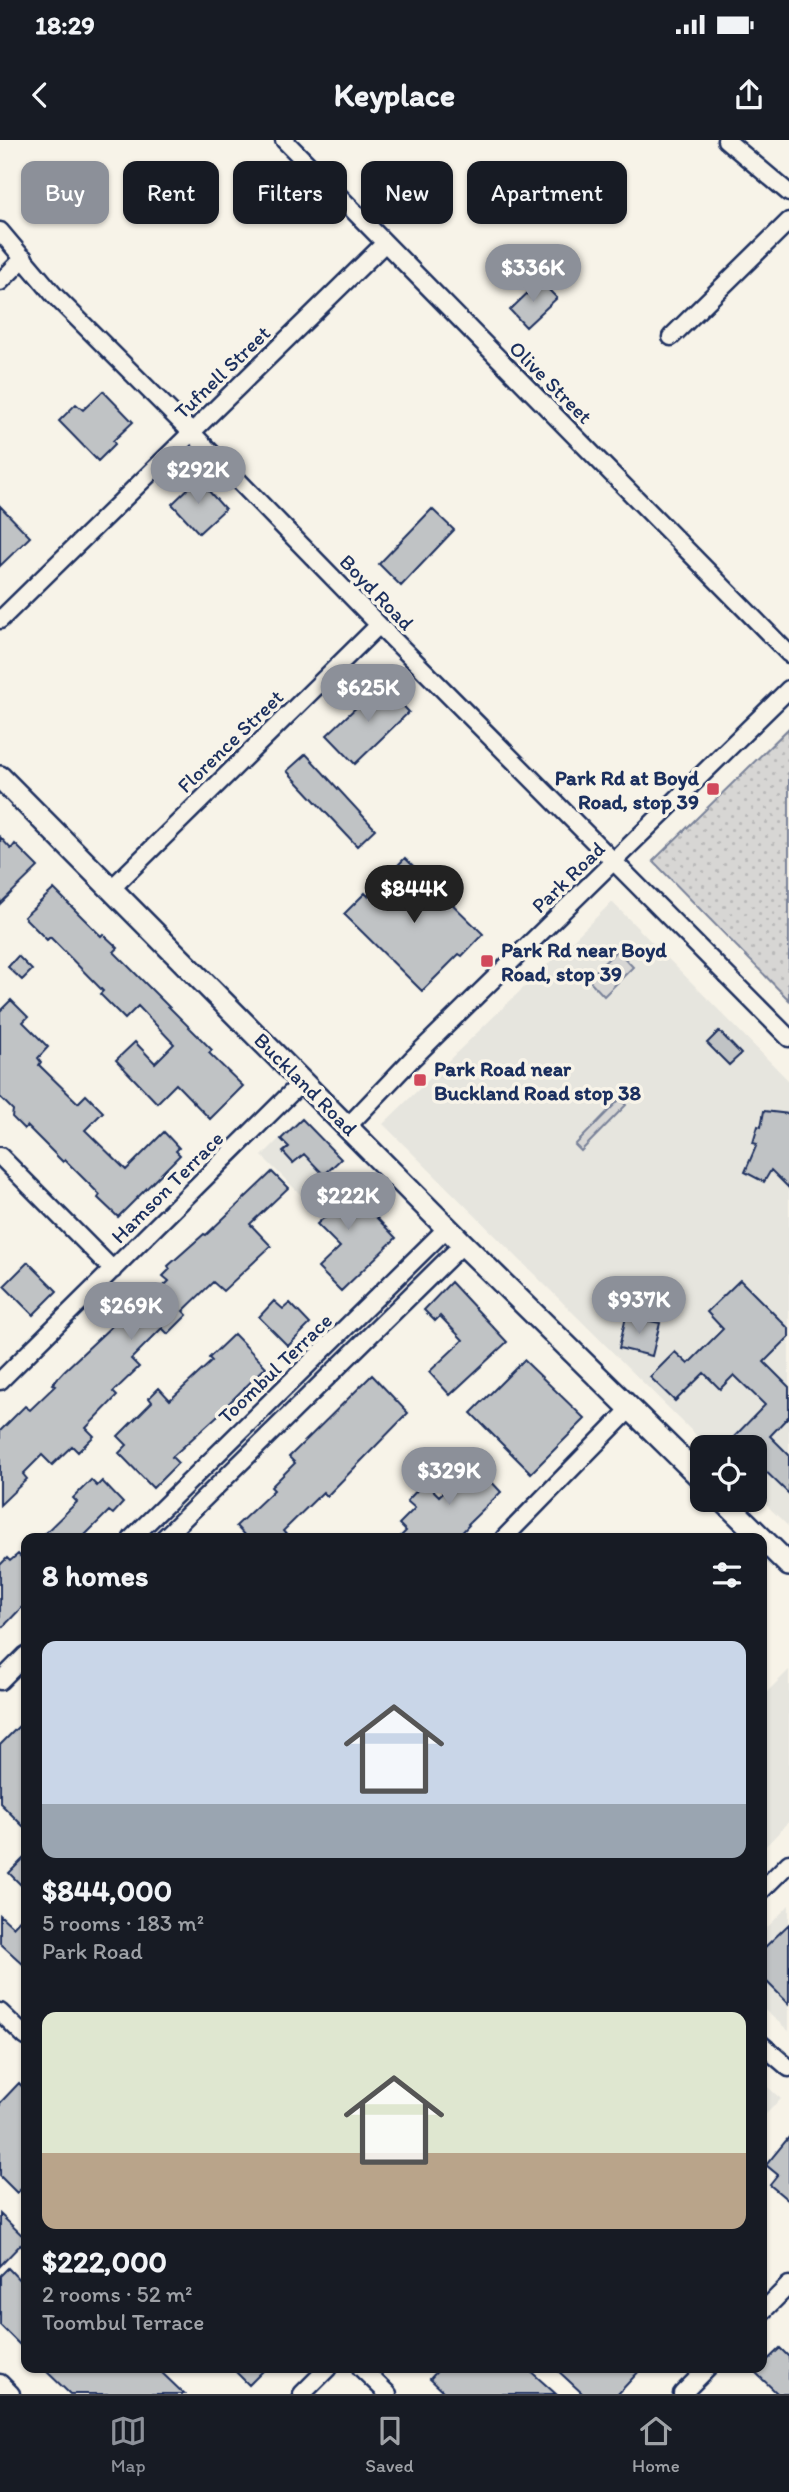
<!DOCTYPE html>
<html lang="en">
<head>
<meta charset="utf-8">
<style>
  :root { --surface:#171b24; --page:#242831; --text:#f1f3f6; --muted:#9ea1a6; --line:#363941; --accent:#8c9099 }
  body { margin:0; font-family:Itim,sans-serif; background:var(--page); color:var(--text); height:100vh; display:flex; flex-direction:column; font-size:26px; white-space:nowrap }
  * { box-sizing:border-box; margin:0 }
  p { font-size:23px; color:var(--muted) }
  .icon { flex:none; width:38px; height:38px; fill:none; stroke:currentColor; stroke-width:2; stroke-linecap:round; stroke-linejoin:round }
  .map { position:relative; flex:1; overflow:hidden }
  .panel { position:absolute; left:21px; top:1393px; width:746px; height:840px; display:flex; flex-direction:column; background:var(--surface); border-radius:14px; box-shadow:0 2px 5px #0004 }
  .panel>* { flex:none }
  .hud { position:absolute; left:21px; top:21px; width:747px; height:63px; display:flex; gap:14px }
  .tools { position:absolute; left:690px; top:1295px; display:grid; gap:14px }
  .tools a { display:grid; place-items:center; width:77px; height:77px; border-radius:14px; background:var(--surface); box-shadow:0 2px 5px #0004; font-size:35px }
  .price { position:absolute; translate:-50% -60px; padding:0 16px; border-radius:24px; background:var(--accent); color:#fff; font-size:23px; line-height:46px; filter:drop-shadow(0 2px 4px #0008) }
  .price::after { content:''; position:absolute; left:50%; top:42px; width:21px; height:16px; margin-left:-10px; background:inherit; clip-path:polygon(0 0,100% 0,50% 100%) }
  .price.on { background:#222; color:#fff }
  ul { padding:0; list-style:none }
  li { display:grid; align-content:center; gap:14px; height:371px; padding:0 21px }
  li span { display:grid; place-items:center; height:217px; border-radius:14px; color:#555 }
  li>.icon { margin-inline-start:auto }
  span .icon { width:126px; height:126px; fill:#fffc; stroke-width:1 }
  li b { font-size:30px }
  h2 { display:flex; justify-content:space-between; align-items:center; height:84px; padding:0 21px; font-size:30px }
  .pill { padding:0 24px; border-radius:14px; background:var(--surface); box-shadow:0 2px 5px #0004; font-size:24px; line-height:63px }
  .pill.on { background:var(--accent); color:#fff }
  .status { display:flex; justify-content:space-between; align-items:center; height:49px; padding:0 35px; background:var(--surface); direction:ltr }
  .status svg { height:19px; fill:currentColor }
  header { display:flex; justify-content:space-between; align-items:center; height:91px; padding:0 21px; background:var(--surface); font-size:32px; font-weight:700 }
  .dock { display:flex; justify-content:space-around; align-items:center; height:98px; border-top:2px solid var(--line); background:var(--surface); font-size:19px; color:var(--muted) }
  .dock a { display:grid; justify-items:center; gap:4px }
  .dock .on { color:var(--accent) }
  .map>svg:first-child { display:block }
</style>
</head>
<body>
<div class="status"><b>18:29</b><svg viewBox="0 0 49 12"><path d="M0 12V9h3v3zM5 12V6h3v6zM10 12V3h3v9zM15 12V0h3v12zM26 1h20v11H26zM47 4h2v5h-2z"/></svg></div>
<header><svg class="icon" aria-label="back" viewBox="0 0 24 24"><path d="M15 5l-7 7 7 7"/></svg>Keyplace<svg class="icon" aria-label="share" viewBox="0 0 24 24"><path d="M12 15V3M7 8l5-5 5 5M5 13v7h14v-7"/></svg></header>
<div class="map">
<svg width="789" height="2254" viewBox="0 0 789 2254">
  <defs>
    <pattern id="park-dots" width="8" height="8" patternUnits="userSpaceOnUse" patternTransform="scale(1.75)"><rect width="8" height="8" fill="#d7d6d4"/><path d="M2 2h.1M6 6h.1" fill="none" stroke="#b8b8b8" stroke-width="1.8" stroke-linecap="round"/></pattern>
  </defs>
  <rect width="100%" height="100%" fill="#f7f3e8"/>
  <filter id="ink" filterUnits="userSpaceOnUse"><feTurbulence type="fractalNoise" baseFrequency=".0143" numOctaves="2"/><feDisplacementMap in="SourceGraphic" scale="14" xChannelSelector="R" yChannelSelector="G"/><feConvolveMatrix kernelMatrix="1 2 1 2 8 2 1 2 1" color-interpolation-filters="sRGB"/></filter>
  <g filter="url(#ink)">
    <path fill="#e6e5de" d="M612 762 789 941V1387L754 1353V1307H708L383 984Z
      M300 978 341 1020 303 1057 262 1016Z
      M789 1530V1682L761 1711V1558Z
      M789 1765V1891L761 1867V1794Z
      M761 1941 781 1959 761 1979Z"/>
    <path fill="#d7d6d4" stroke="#798299" stroke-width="2" d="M617 810 633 827 604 856 588 839Z
      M620 959 626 965 581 1011 575 1005Z"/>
    <path fill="url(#park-dots)" stroke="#798299" stroke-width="2" d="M789 588V860L653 721Z"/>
    <path fill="#c0c3c5" stroke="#1b2f5e" stroke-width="2" d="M540 141 557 158 526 187 510 170Z
      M103 251 133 282 113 301 115 304 98 321 59 281 76 264 83 270Z
      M198 339 225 369 199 393 172 364Z
      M0 366 30 397 0 426Z
      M432 369 454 390 401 446 379 424Z
      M382 543 409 572 355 624 327 595Z
      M306 614 375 689 357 706 287 631Z
      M0 697 11 709 15 704 38 727 0 764Z
      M405 718 483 794 462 816 459 814 422 851 344 774 365 753 368 756Z
      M54 749 101 796 103 794 118 808 114 812 212 910 209 913 243 946 210 979 176 944 157 963 116 920 135 902 155 923 174 904 138 866 125 879 100 854 103 851 50 797 47 800 24 777Z
      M18 816 32 830 22 840 8 827Z
      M11 860 28 877 23 882 48 907 38 918 41 922 39 925 78 963 86 955 103 972 85 990 126 1030 164 992 179 1008 176 1011 180 1015 118 1077 98 1058 100 1055 65 1020 63 1022 27 986 24 989 12 977 13 970 0 957V871Z
      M719 891 741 914 729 925 707 903Z
      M764 971 789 974V1048L771 1030 764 1042 745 1032 757 1004 753 1003 758 986 761 987Z
      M302 979 341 1019 324 1035 304 1014 293 1023 283 1012 289 1007 281 999Z
      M272 1032 288 1048 250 1084 271 1106 223 1151 213 1142 183 1171 187 1175 168 1194 162 1188 131 1219 139 1227 113 1252 117 1256 86 1288 94 1296 78 1312 72 1306 52 1325 42 1315 23 1334 27 1339 0 1365V1291L25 1266 30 1270 55 1246 52 1244 64 1231 131 1168 136 1173 169 1141 163 1136 170 1129 168 1126 204 1094 206 1095Z
      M330 1033 350 1053 351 1051 396 1098 341 1151 318 1128 340 1107 317 1084 327 1075 307 1055Z
      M28 1122 57 1151 33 1175 4 1146Z
      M740 1140 789 1189V1197L764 1222 789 1247V1276L770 1296 789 1315V1354L754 1320V1307H741L732 1299 765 1265 734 1235 720 1249 704 1233 675 1261 650 1237 675 1212 688 1224 723 1189 707 1172Z
      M451 1142 507 1202 450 1255 429 1232 463 1200 440 1176 435 1181 424 1170Z
      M274 1161 283 1169 290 1163 310 1184 288 1206 259 1177Z
      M626 1176 660 1183 652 1216 619 1208Z
      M234 1194 266 1227 226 1266 227 1267 172 1317 178 1323 153 1348 119 1313 127 1305 118 1296 152 1262 149 1258 159 1248 170 1260 212 1221 209 1218Z
      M524 1220 585 1279 531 1333 471 1273Z
      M372 1235 408 1273 327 1356 323 1352 283 1391 289 1398H247L236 1386 274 1350 271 1347 295 1323 289 1317Z
      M474 1323 501 1352 468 1384 469 1385 457 1398H399L406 1391 399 1384 415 1368 407 1361 425 1342 439 1356Z
      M91 1340 97 1346 102 1341 123 1363 113 1374 109 1371 82 1398H40L77 1362 73 1358Z
      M18 1414 26 1422V1463L0 1490V1425L7 1418 10 1421Z
      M26 1579V1689L0 1663V1605Z
      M26 1716V1750L9 1733Z
      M26 1773V1827L0 1803V1775L13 1787Z
      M789 1784V1864L761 1836V1811Z
      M19 1943 26 1951V2044L17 2053 0 2036V1963Z
      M789 1997V2061L770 2045 778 2035 766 2025Z
      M0 2074 26 2099 0 2126Z
      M8 2128 26 2147V2211L0 2185V2136Z
      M780 2208 789 2217V2254H778L755 2232Z
      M43 2228H157L184 2254H70Z
      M232 2228H266L249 2245Z
      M440 2228H527L556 2254H446L430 2239Z
      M555 2228H642L618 2254H583Z"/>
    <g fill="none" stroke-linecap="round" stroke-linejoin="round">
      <defs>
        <path id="minor" d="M284 0 789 514
          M726 0 789 53
          M0 91 54 155 191 292 379 485 789 898
          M0 142 24 118
          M671 197 789 81
          M0 480 385 103
          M112 748 379 485
          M348 986 412 919 789 549
          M0 1016 113 1130
          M0 1241 303 941
          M132 1398 447 1088
          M164 1398 463 1104
          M504 1398 631 1268
          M0 1541 26 1515
          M761 1751 789 1723
          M0 1872 26 1897
          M761 1904 789 1928
          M761 2173 789 2145
          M361 2228 388 2254
          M0 2243 11 2254
          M302 2254 328 2228
          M682 2254 708 2228"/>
        <path id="tertiary" d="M0 637 463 1104 702 1339
          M723 1360 789 1425"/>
      </defs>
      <use href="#minor" stroke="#1b2f5e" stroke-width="21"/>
      <use href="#tertiary" stroke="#1b2f5e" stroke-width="26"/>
      <use href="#minor" stroke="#f7f3e8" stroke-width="16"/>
      <use href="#tertiary" stroke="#f7f3e8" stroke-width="21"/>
    </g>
  </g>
  <g fill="#d1495b" stroke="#f7f3e8" stroke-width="2.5">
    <rect x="706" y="642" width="14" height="14" rx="3.5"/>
    <rect x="480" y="814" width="14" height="14" rx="3.5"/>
    <rect x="413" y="933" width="14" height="14" rx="3.5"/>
  </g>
  <g text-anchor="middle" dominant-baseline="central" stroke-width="7" stroke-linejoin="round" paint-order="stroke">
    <g font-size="21" fill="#1b2f5e" stroke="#f7f3e8">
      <text transform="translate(222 232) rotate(-44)">Tufnell Street</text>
      <text transform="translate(551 242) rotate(45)">Olive Street</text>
      <text transform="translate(377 452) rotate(46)">Boyd Road</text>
      <text transform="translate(230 601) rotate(-44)">Florence Street</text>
      <text transform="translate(568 737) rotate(-44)">Park Road</text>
      <text transform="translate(306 944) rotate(45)">Buckland Road</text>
      <text transform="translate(167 1047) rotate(-45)">Hamson Terrace</text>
      <text transform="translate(275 1228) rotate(-44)">Toombul Terrace</text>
    </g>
    <g font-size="21" font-weight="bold" fill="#1b2f5e" stroke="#f7f3e8" text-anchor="start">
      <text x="699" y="637" text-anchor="end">Park Rd at Boyd<tspan x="699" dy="24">Road, stop 39</tspan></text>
      <text x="501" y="809">Park Rd near Boyd<tspan x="501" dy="24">Road, stop 39</tspan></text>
      <text x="434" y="928">Park Road near<tspan x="434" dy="24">Buckland Road stop 38</tspan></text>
    </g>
  </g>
</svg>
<div class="tools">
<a><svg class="icon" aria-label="locate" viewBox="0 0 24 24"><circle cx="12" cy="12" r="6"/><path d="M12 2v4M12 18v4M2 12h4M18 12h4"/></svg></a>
</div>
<b class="price" style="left:533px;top:164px">$336K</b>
<b class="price" style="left:198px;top:366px">$292K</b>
<b class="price" style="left:368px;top:584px">$625K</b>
<b class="price on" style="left:414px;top:785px">$844K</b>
<b class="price" style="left:348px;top:1092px">$222K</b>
<b class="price" style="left:639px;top:1196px">$937K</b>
<b class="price" style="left:131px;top:1202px">$269K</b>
<b class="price" style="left:449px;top:1367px">$329K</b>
<div class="hud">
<a class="pill on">Buy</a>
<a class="pill">Rent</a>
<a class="pill">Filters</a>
<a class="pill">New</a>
<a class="pill">Apartment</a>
</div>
<section class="panel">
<h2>8 homes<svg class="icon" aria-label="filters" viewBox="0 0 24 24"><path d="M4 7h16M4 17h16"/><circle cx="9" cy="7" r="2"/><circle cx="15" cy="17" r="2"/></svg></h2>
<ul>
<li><span style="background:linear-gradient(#c9d6e8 75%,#9aa5b1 0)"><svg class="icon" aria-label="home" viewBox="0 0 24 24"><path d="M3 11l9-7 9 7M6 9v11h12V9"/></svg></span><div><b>$844,000</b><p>5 rooms · 183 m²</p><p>Park Road</p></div></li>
<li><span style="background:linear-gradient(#dfe7d0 65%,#b9a48a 0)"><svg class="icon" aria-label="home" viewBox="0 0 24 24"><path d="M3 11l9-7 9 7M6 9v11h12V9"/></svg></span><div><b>$222,000</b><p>2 rooms · 52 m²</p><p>Toombul Terrace</p></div></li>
</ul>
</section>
</div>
<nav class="dock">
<a class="on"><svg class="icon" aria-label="map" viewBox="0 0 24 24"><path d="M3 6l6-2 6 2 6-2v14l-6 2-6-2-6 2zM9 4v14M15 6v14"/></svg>Map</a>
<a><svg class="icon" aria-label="saved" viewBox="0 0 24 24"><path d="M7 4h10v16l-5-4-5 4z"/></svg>Saved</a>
<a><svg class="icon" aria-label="home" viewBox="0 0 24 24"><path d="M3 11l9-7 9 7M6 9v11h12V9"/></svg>Home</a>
</nav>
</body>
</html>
